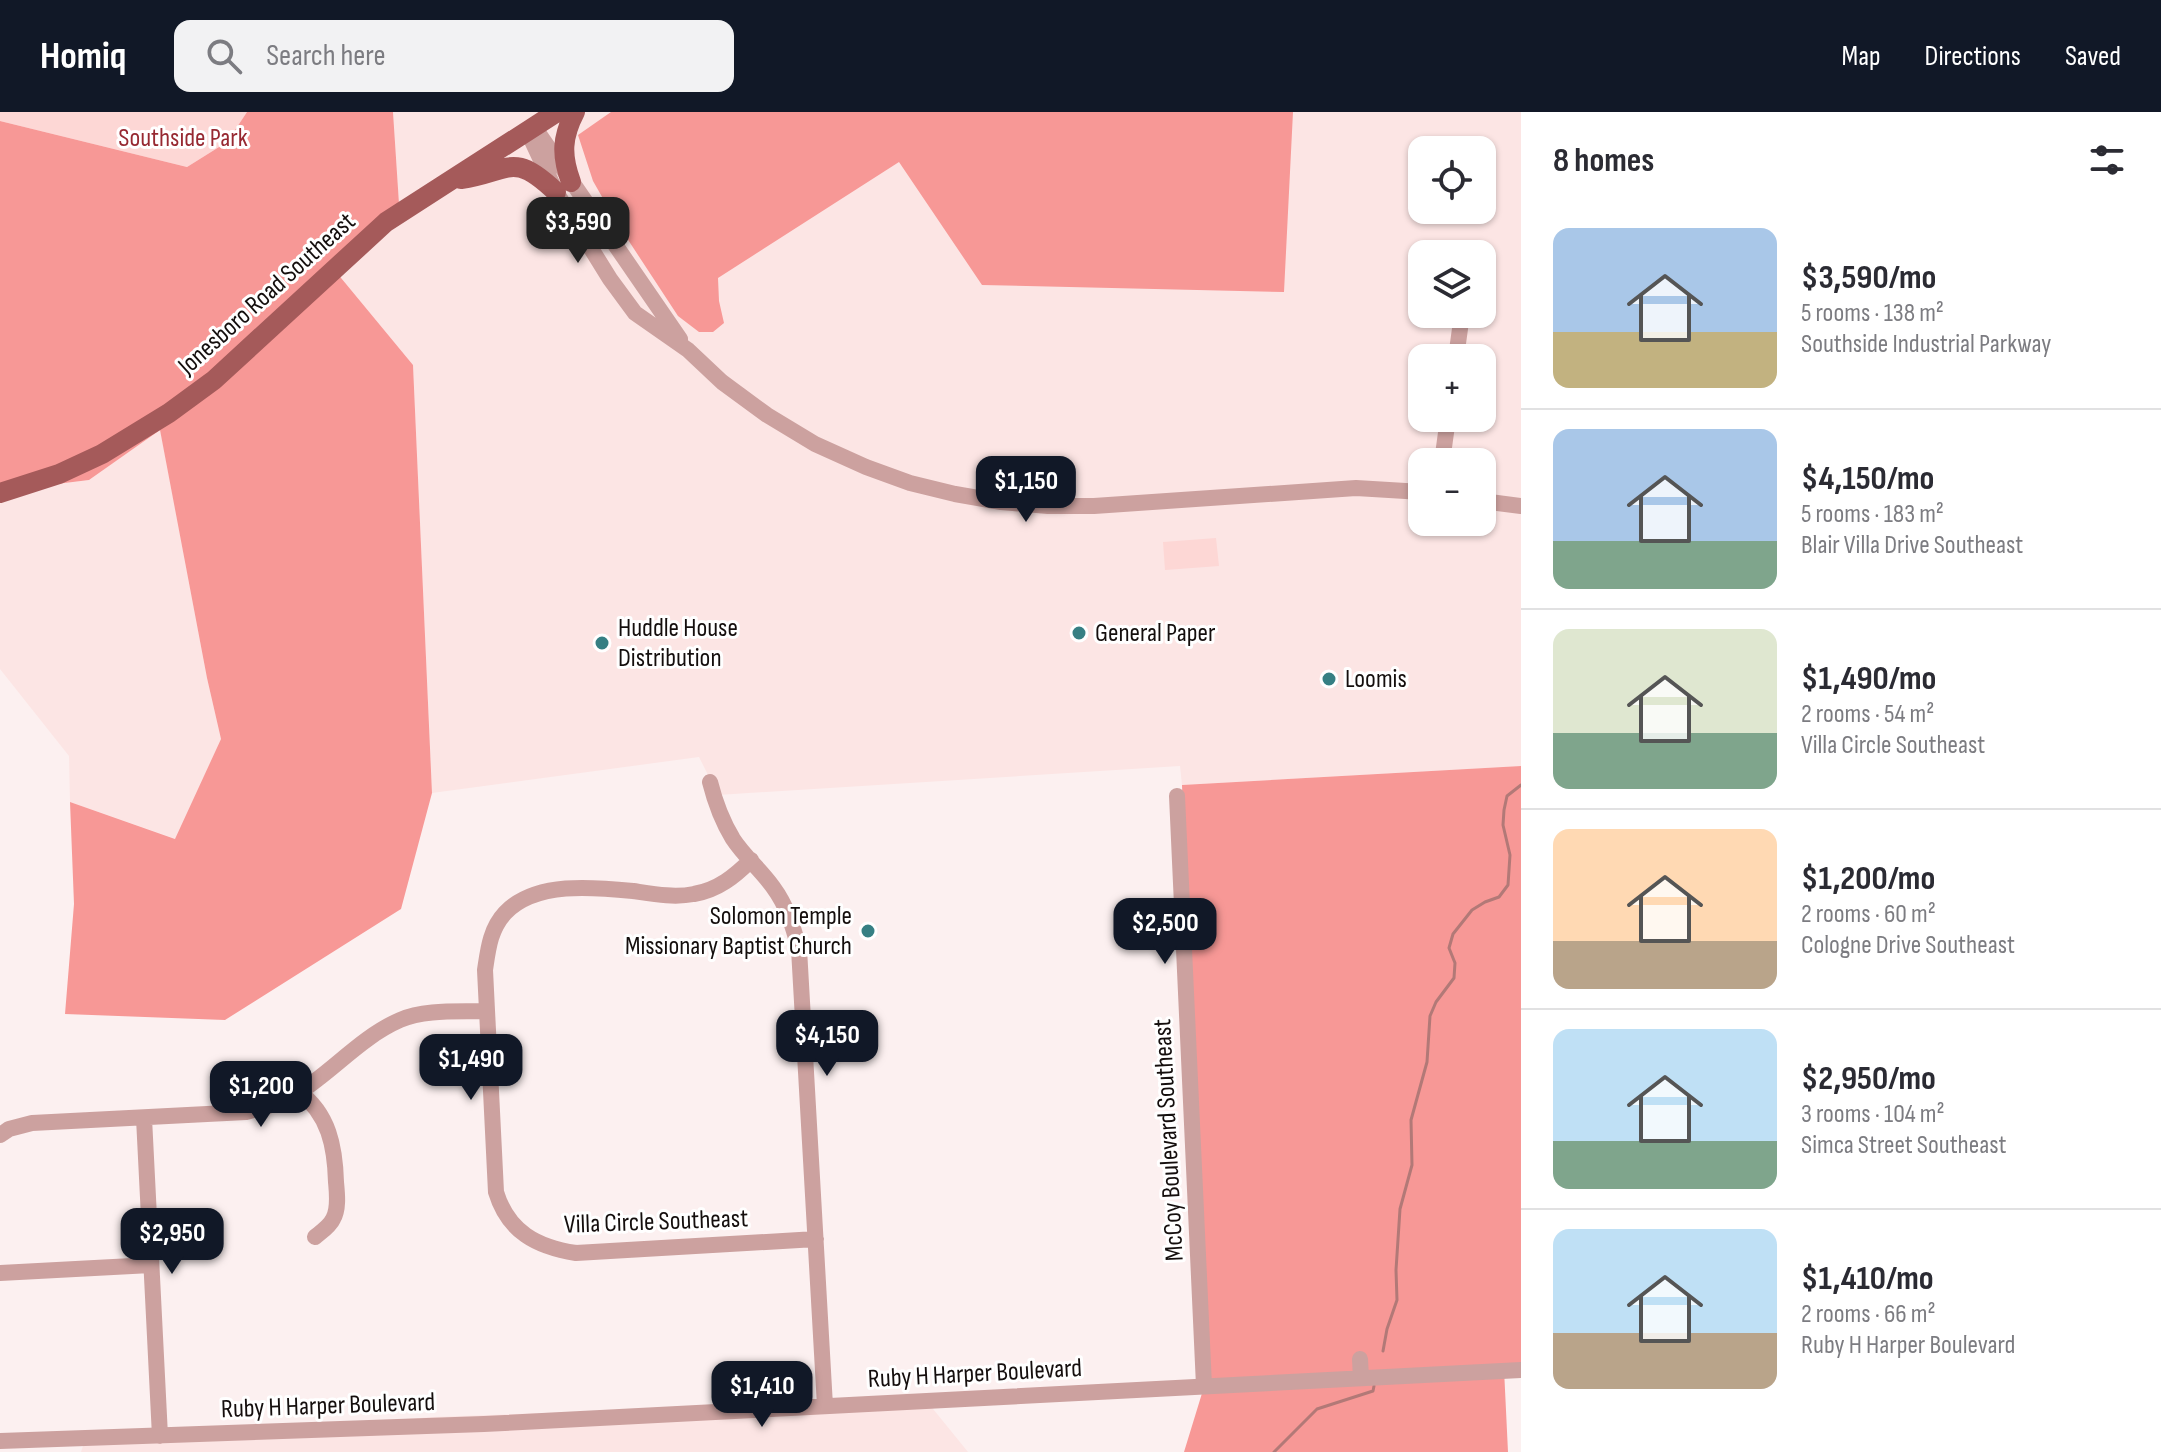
<!DOCTYPE html>
<html lang="en">
<head>
<meta charset="utf-8">
<style>
  :root { --surface:#fff; --page:#f2f2f3; --text:#2b2b33; --muted:#7c7c81; --line:#e1e1e2; --accent:#111827 }
  body { margin:0; font-family:"Sofia Sans Condensed",sans-serif; background:var(--page); color:var(--text); height:100vh; display:flex; flex-direction:column; font-size:30px; white-space:nowrap }
  * { box-sizing:border-box; margin:0 }
  p { font-size:26px; color:var(--muted) }
  .icon { flex:none; width:44px; height:44px; fill:none; stroke:currentColor; stroke-width:2; stroke-linecap:round; stroke-linejoin:round }
  .map { position:relative; flex:1; overflow:hidden }
  .sheet { display:flex; flex-direction:column; background:var(--surface); width:640px }
  .sheet>* { flex:none }
  .fabs { position:absolute; left:1408px; top:24px; display:grid; gap:16px }
  .fabs a { display:grid; place-items:center; width:88px; height:88px; border-radius:16px; background:var(--surface); box-shadow:0 2px 6px #0004; font-size:40px }
  .price { position:absolute; translate:-50% -68px; padding:0 18px; border-radius:16px; background:var(--accent); color:#fff; font-size:26px; line-height:52px; filter:drop-shadow(0 2px 4px #0008) }
  .price::after { content:''; position:absolute; left:50%; top:48px; width:24px; height:18px; margin-left:-12px; background:inherit; clip-path:polygon(0 0,100% 0,50% 100%) }
  .price.on { background:#222; color:#fff }
  ul { padding:0; list-style:none }
  li { display:flex; align-items:center; gap:24px; height:200px; padding:0 32px }
  li+li { border-top:2px solid var(--line) }
  li span { display:grid; place-items:center; flex:none; width:224px; height:160px; border-radius:16px; color:#555 }
  li>.icon { margin-inline-start:auto }
  span .icon { width:96px; height:96px; fill:#fffc; stroke-width:1 }
  li b { font-size:34px }
  h2 { display:flex; justify-content:space-between; align-items:center; height:96px; padding:0 32px; font-size:34px }
  header { display:flex; align-items:center; gap:48px; box-sizing:border-box; height:112px; padding:0 40px; background:var(--accent); color:#fff }
  header strong { font-size:38px }
  nav { display:flex; gap:44px; margin-inline-start:auto; font-size:28px }
  .search { width:560px; height:72px; background:var(--page); display:flex; align-items:center; gap:20px; box-sizing:border-box; padding:0 28px; border-radius:16px; color:var(--muted); font-size:30px }
  main { display:flex; flex:1; min-height:0 }
  .map>svg:first-child { display:block }
</style>
</head>
<body>
<header>
<strong>Homiq</strong>
<div class="search"><svg class="icon" aria-label="search" viewBox="0 0 24 24"><circle cx="10" cy="10" r="6"/><path d="M15 15l6 6"/></svg>Search here</div>
<nav><a>Map</a><a>Directions</a><a>Saved</a></nav>
</header>
<main>
<div class="map">
<svg width="1521" height="1340" viewBox="0 0 1521 1340">
  <rect width="100%" height="100%" fill="#fcf0f0"/>
  <path fill="#fce5e4" fill-rule="evenodd" d="M393 0H1521V654L1182 673 1180 654 718 683 699 645 432 681 413 253 332 155 400 107ZM1422 38H1482V98H1422ZM1422 142H1482V202H1422ZM1422 246H1482V306H1422ZM1422 350H1482V410H1422Z
    M160 317 207 566 221 627 176 727 70 690 69 644 0 557V379L89 368Z
    M925 1287 968 1340H81L84 1331 432 1305Z"/>
  <path fill="#fdd7d5" d="M0 0H247L227 30 187 55 0 9Z
    M1216 426 1219 454 1165 458 1163 430Z"/>
  <path fill="#f79896" d="M247 0H393L400 107 332 155 413 253 432 681 401 797 225 908 65 902 74 792 70 690 175 727 221 627 207 566 160 318 89 368 0 379V9L187 55 227 30Z
    M611 0H1293L1284 180 982 173 899 50 718 166 719 189 724 211 713 220H699L678 204 617 111 593 69 578 23Z
    M1521 654V1256L1504 1257 1508 1340H1184L1203 1278 1182 673Z"/>
  <g fill="none" stroke-linecap="round" stroke-linejoin="round">
    <path stroke="#b27977" stroke-width="3" d="M1383 1239 1387 1217 1397 1188 1396 1158 1400 1097 1412 1053 1411 1008 1427 950 1430 904 1436 890 1454 866 1455 851 1449 836 1453 822 1472 798 1485 790 1499 785 1508 773 1510 743 1503 713 1504 698 1507 684 1521 673
      M1274 1340 1317 1297 1373 1279 1374 1274"/>
    <path stroke="#cca19f" stroke-width="16" d="M527 18 556 80 610 167 635 201 688 238 722 270 767 303 815 332 866 355 910 371 955 382 1001 390 1048 394H1094L1356 376 1422 380
      M539 22 680 227
      M1456 246 1462 202
      M1442 350 1448 306
      M1482 389 1521 394
      M710 670C715 690 722 709 733 727 744 744 761 758 773 775 787 794 793 814 799 837L825 1294
      M1177 684 1204 1274
      M751 748C735 764 718 778 694 782 674 786 653 782 633 779 594 775 535 769 505 801 490 817 488 838 485 858L496 1080C508 1120 537 1135 576 1141L816 1127
      M299 980C329 1002 335 1035 336 1070 337 1081 339 1097 333 1107 330 1114 321 1120 315 1125
      M144 1006 160 1324
      M0 1023 9 1017 32 1011 246 1000C264 995 282 991 298 981 333 959 361 925 400 908 425 897 459 900 486 899
      M0 1161 151 1153
      M1360 1247 1361 1266
      M0 1329 484 1312 1521 1258"/>
    <path stroke="#a55a5a" stroke-width="20" d="M461 67C510 60 512 38 556 80
      M571 70C561 43 562 25 575 0
      M0 381 59 362 102 342 169 301 214 268 386 110 557 0"/>
  </g>
  <g fill="#367f83" stroke="#fff" stroke-width="3">
    <circle cx="1079" cy="521" r="8"/>
    <circle cx="602" cy="531" r="8"/>
    <circle cx="1329" cy="567" r="8"/>
    <circle cx="868" cy="819" r="8"/>
  </g>
  <g text-anchor="middle" dominant-baseline="central" stroke-width="6" stroke-linejoin="round" paint-order="stroke">
    <g font-size="26" fill="#972932" stroke="#fff">
      <text x="183" y="26">Southside Park</text>
    </g>
    <g font-size="26" fill="#140e0d" stroke="#fff">
      <text transform="translate(267 182) rotate(-42)">Jonesboro Road Southeast</text>
      <text transform="translate(1169 1028) rotate(-93)">McCoy Boulevard Southeast</text>
      <text transform="translate(656 1110) rotate(-2)">Villa Circle Southeast</text>
      <text transform="translate(975 1262) rotate(-3)">Ruby H Harper Boulevard</text>
      <text transform="translate(328 1294) rotate(-2)">Ruby H Harper Boulevard</text>
    </g>
    <g font-size="26" fill="#140e0d" stroke="#fff" text-anchor="start">
      <text x="618" y="516">Huddle House<tspan x="618" dy="30">Distribution</tspan></text>
      <text x="1095" y="521">General Paper</text>
      <text x="1345" y="567">Loomis</text>
      <text x="852" y="804" text-anchor="end">Solomon Temple<tspan x="852" dy="30">Missionary Baptist Church</tspan></text>
    </g>
  </g>
</svg>
<div class="fabs">
<a><svg class="icon" aria-label="locate" viewBox="0 0 24 24"><circle cx="12" cy="12" r="6"/><path d="M12 2v4M12 18v4M2 12h4M18 12h4"/></svg></a>
<a><svg class="icon" aria-label="layers" viewBox="0 0 24 24"><path d="M12 4l9 5-9 5-9-5zM3 14l9 5 9-5"/></svg></a>
<a>+</a>
<a>−</a>
</div>
<b class="price on" style="left:578px;top:153px">$3,590</b>
<b class="price" style="left:1026px;top:412px">$1,150</b>
<b class="price" style="left:1165px;top:854px">$2,500</b>
<b class="price" style="left:827px;top:966px">$4,150</b>
<b class="price" style="left:471px;top:990px">$1,490</b>
<b class="price" style="left:261px;top:1017px">$1,200</b>
<b class="price" style="left:172px;top:1164px">$2,950</b>
<b class="price" style="left:762px;top:1317px">$1,410</b>
</div>
<section class="sheet">
<h2>8 homes<svg class="icon" aria-label="filters" viewBox="0 0 24 24"><path d="M4 7h16M4 17h16"/><circle cx="9" cy="7" r="2"/><circle cx="15" cy="17" r="2"/></svg></h2>
<ul>
<li><span style="background:linear-gradient(#a9c7e8 65%,#c2b280 0)"><svg class="icon" aria-label="home" viewBox="0 0 24 24"><path d="M3 11l9-7 9 7M6 9v11h12V9"/></svg></span><div><b>$3,590/mo</b><p>5 rooms · 138 m²</p><p>Southside Industrial Parkway</p></div></li>
<li><span style="background:linear-gradient(#a9c7e8 70%,#7fa58c 0)"><svg class="icon" aria-label="home" viewBox="0 0 24 24"><path d="M3 11l9-7 9 7M6 9v11h12V9"/></svg></span><div><b>$4,150/mo</b><p>5 rooms · 183 m²</p><p>Blair Villa Drive Southeast</p></div></li>
<li><span style="background:linear-gradient(#dfe7d0 65%,#7fa58c 0)"><svg class="icon" aria-label="home" viewBox="0 0 24 24"><path d="M3 11l9-7 9 7M6 9v11h12V9"/></svg></span><div><b>$1,490/mo</b><p>2 rooms · 54 m²</p><p>Villa Circle Southeast</p></div></li>
<li><span style="background:linear-gradient(#ffd9b3 70%,#b9a48a 0)"><svg class="icon" aria-label="home" viewBox="0 0 24 24"><path d="M3 11l9-7 9 7M6 9v11h12V9"/></svg></span><div><b>$1,200/mo</b><p>2 rooms · 60 m²</p><p>Cologne Drive Southeast</p></div></li>
<li><span style="background:linear-gradient(#bfe0f5 70%,#7fa58c 0)"><svg class="icon" aria-label="home" viewBox="0 0 24 24"><path d="M3 11l9-7 9 7M6 9v11h12V9"/></svg></span><div><b>$2,950/mo</b><p>3 rooms · 104 m²</p><p>Simca Street Southeast</p></div></li>
<li><span style="background:linear-gradient(#bfe0f5 65%,#b9a48a 0)"><svg class="icon" aria-label="home" viewBox="0 0 24 24"><path d="M3 11l9-7 9 7M6 9v11h12V9"/></svg></span><div><b>$1,410/mo</b><p>2 rooms · 66 m²</p><p>Ruby H Harper Boulevard</p></div></li>
</ul>
</section>
</main>
</body>
</html>
